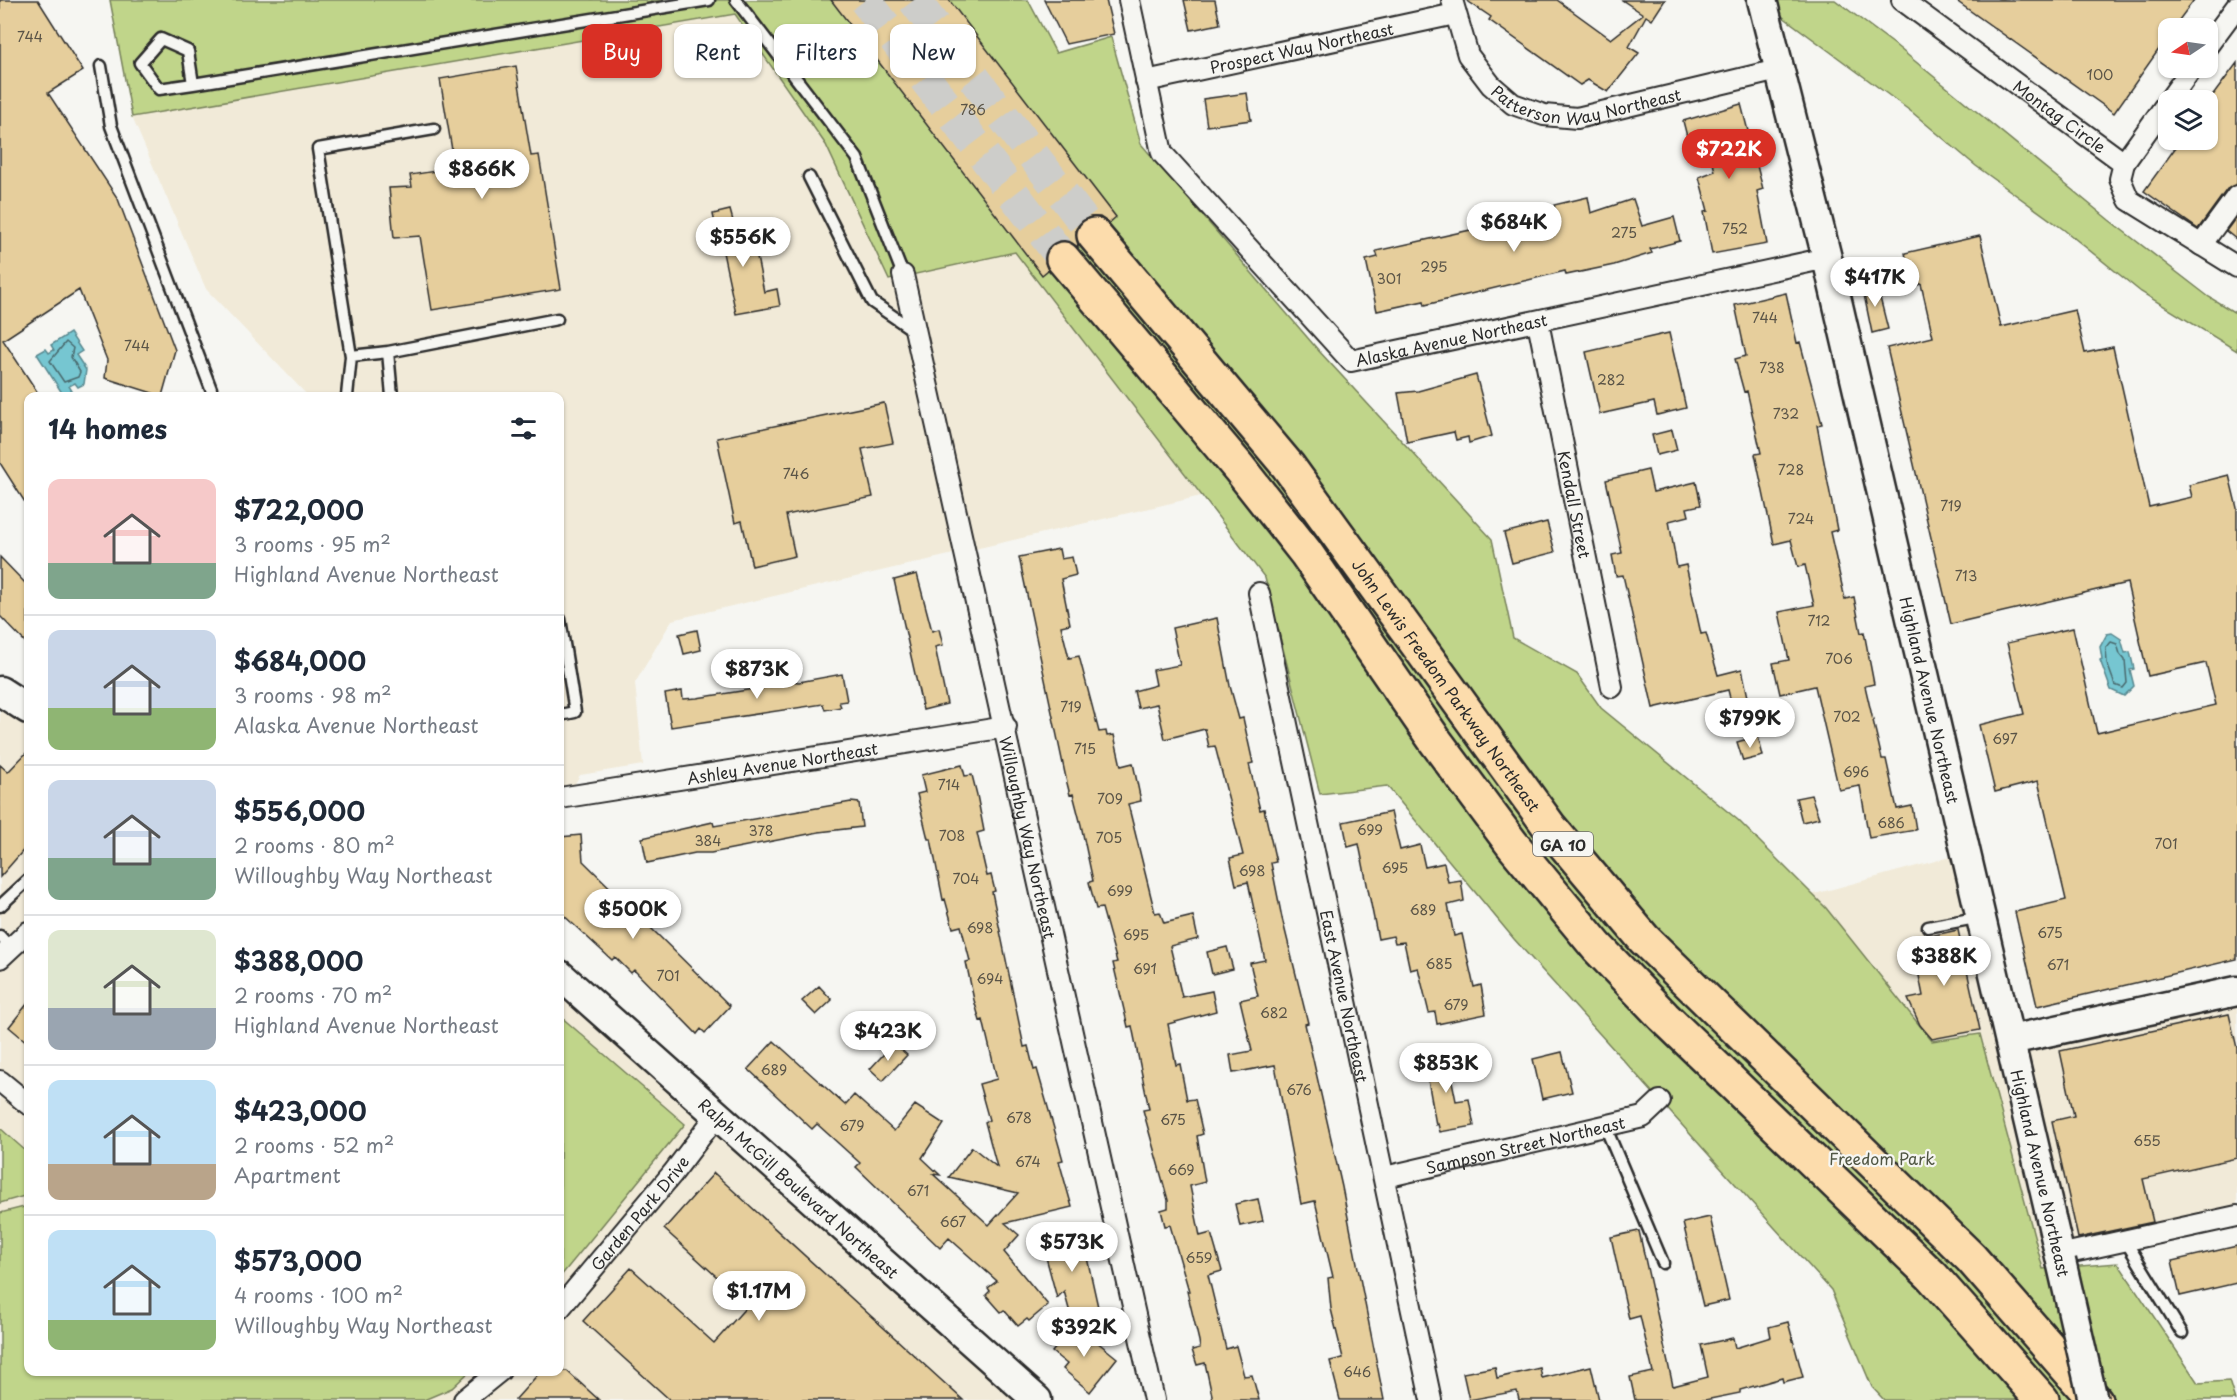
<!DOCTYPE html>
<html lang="en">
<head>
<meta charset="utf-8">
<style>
  :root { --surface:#fff; --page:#f2f2f3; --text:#1f2937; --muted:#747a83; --line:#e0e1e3; --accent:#d93025 }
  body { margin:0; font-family:"Playpen Sans",sans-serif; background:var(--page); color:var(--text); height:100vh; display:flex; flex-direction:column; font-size:22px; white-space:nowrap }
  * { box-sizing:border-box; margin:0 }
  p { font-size:20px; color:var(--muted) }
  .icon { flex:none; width:33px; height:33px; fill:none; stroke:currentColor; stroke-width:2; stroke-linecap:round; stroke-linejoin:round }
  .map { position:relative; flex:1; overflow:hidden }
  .drawer { position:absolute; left:24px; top:392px; width:540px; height:984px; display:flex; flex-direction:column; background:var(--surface); border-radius:12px; box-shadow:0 2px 4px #0004 }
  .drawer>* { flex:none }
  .hud { position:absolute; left:582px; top:24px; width:570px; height:54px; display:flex; gap:12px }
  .needle { width:39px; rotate:257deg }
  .fabs { position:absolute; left:2158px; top:18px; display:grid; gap:12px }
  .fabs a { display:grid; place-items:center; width:60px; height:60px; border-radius:12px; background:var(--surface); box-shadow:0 2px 4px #0004; font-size:30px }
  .price { position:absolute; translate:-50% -51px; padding:0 14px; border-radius:21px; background:#fff; color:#222; font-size:20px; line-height:39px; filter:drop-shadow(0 2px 3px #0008) }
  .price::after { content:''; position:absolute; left:50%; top:36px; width:18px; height:14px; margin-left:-9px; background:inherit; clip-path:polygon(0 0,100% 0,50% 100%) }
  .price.selected { background:var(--accent); color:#fff }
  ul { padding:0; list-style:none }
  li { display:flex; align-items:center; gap:18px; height:150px; padding:0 24px }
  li+li { border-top:2px solid var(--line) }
  li span { display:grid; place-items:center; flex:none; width:168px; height:120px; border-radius:12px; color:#555 }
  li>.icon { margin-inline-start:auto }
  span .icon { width:72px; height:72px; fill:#fffc; stroke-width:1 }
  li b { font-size:26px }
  h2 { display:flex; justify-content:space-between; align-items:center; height:72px; padding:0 24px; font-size:26px }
  .tag { padding:0 21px; border-radius:12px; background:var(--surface); box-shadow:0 2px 4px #0004; font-size:21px; line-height:54px }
  .tag.selected { background:var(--accent); color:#fff }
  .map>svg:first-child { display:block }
</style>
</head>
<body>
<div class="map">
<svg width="2237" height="1400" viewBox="0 0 2237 1400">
  <rect width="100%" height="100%" fill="#f6f6f2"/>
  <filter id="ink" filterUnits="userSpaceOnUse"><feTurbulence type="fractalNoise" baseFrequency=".0167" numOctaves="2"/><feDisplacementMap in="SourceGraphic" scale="12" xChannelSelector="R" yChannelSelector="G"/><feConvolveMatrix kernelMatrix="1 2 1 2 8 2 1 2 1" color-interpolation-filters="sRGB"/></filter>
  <g filter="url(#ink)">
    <path fill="#f1ead8" d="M735 13 826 145 889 280 1015 252 1201 496 672 620 635 683 643 765 580 775 560 809V396H308L206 289 132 117Z
      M0 679 28 702V1371H560V989L1052 1400H0Z
      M1968 852 2016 1047 2237 991V1218L2043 1269 1980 1034 1932 1041 1800 898Z"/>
    <path fill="#c0d58a" stroke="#76805a" stroke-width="1.5" d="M110 0H1028L1056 53 1111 37 1141 144 1319 351 1492 539 1513 638 1577 674 1601 708 1738 820 1826 908 1932 1041 1980 1034 2043 1269 2118 1263 2198 1383 2229 1381 2235 1400H1884L1872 1387 1831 1290 1514 939 1387 786 1320 794 1265 578 1015 252 889 280 826 145 735 14 132 117Z
      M1760 0H1835L1894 44 2109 220 2209 297 2237 314V351L2141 292 2063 229 1976 166 1913 113Z
      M560 1016 685 1124 560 1277Z
      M0 1128 28 1153V1195L0 1203Z
      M28 1206V1371H470L452 1388 424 1400H0V1213Z"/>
    <path fill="#76c6d1" stroke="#58888f" stroke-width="1.5" d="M70 333 82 351 76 355 86 370 84 384 78 387 75 383 69 386 75 396H64L37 354 46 349 49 353 54 350 51 345Z
      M2112 633 2121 639 2125 653 2130 652 2134 669 2130 670 2134 686 2124 696 2111 690 2100 660 2102 659 2100 647 2107 634Z"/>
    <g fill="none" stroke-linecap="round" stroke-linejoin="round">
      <path stroke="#49696d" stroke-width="1.5" d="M66 342 73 348 71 357 80 372 78 377 64 382 50 361Z
        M2111 642 2117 644 2120 654 2125 660 2127 683 2123 688 2115 685 2107 663 2106 648Z"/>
    </g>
    <path fill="#e6ce9c" stroke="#2b2b2b" stroke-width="1.5" d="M0 0H38L83 71 48 93 118 199 175 350 162 396 105 378 107 360 79 290 3 340 40 396H28V507L0 463Z
      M831 0H949L1116 217 1109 223 1100 217H1091L1082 220 1076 229 1078 247 1069 241H1060L1051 244 1045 253V262L1048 270 1042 275Z
      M1044 0H1106L1114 34 1066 44Z
      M1184 0H1215L1220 24 1191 30Z
      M1466 0H1557L1611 39 1643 14 1622 0H1665L1652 20 1646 16 1629 47 1639 53 1608 92 1588 80 1580 85 1489 20 1491 17Z
      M1955 0H2194L2173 28H2169V35L2114 113Z
      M2237 63V184L2227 189 2198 229 2144 191 2181 140H2208V102Z
      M516 66 531 156 539 155 561 289 432 310 420 236 394 238 389 188 412 187 410 175 455 168 440 79Z
      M1247 93 1251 120 1207 126 1203 99Z
      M1741 104 1763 189 1757 191 1767 244 1712 254 1704 212 1708 211 1699 177 1715 171 1710 152 1692 156 1683 121Z
      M1588 197 1591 213 1633 199 1642 226 1674 217 1680 241 1650 249 1652 253 1614 265 1566 275 1565 271 1425 305 1424 301 1377 311 1366 260 1378 257 1376 251 1484 227 1485 230 1523 225 1522 221 1556 213 1554 205Z
      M730 210 738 239 753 237 764 292 777 289 780 306 736 314 720 238 718 239 713 214Z
      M2237 216V240L2226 231Z
      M1980 236 2001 327 2075 310 2085 353 2113 347 2149 507 2192 497 2189 485 2229 475 2237 508V959L2037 1006 2015 912 2066 900 2038 781 1995 792 1979 725 2024 714 2007 643 2073 628 2097 733 2216 705 2206 663 2148 676 2127 583 1951 624 1887 348 1933 337 1921 284 1913 286 1905 253Z
      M1876 282 1888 329 1872 333 1862 285Z
      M1786 293 1797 343 1800 342 1822 424 1817 425 1837 530 1830 532 1845 599 1854 597 1861 633 1864 632 1874 684 1865 686 1882 759H1886L1897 809 1912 806 1916 830 1869 838 1860 786 1839 790 1815 686 1780 694 1773 663 1789 660 1779 612 1814 605 1805 565 1798 567 1791 540 1774 544 1755 454 1761 453 1747 391 1744 392 1735 359 1746 356 1735 305Z
      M1669 333 1686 408 1657 415 1654 402 1600 414 1586 352Z
      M1476 375 1492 436 1469 443 1468 437 1456 440 1454 432 1407 442 1398 393 1418 391Z
      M884 403 893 443 862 449 873 497 786 515 795 556 752 566 742 521 735 523 717 438Z
      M1672 430 1677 450 1657 455 1652 435Z
      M1648 470 1653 492 1696 482 1701 505 1687 508 1689 516 1669 521 1677 567 1686 565 1701 634 1706 633 1718 675 1742 669 1748 697 1731 702 1728 690 1653 708 1623 575 1616 576 1612 555 1622 553 1606 480Z
      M1547 522 1555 552 1512 563 1504 533Z
      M1059 549 1061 559 1072 557 1076 575 1061 579 1070 624 1061 626 1069 658 1079 656 1099 732 1106 731 1107 736 1114 735 1121 766 1133 763 1141 801 1128 804 1155 913 1160 912 1164 923 1193 916 1198 939 1170 946 1182 997 1212 991 1216 1011 1168 1024 1176 1065 1180 1064 1187 1100 1195 1099 1203 1134 1197 1136 1205 1182 1190 1186 1200 1236 1211 1233 1222 1271 1208 1275 1218 1316 1226 1349 1236 1346 1244 1376 1252 1375 1259 1400H1213L1205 1363 1197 1365 1192 1350 1200 1348 1199 1341 1187 1291H1189L1170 1225 1165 1226 1161 1210 1168 1208V1200L1143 1110 1149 1109 1132 1026 1128 1027 1113 963 1117 962 1102 908 1096 909 1089 882 1093 881 1081 825 1073 794 1070 795 1067 783 1019 557Z
      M0 557 28 586V645L0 616Z
      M917 574 932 631 939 629 943 645 935 647 947 704 923 710 894 580Z
      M1217 618 1230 686 1239 719 1243 718 1253 763 1249 764 1260 810 1264 809 1276 862 1271 863 1282 918 1308 1023 1305 1024 1342 1187 1384 1400H1340L1330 1361 1343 1358 1331 1309 1328 1278 1333 1277 1315 1201 1301 1204 1275 1065 1233 1073 1230 1055 1252 1051 1240 1000 1258 996 1250 963 1265 960 1248 882 1236 885 1230 858 1243 855 1215 746 1209 747 1205 729 1165 739 1157 704 1138 708 1134 691 1156 685 1153 670 1180 665 1172 628Z
      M697 630 701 650 684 654 679 634Z
      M842 674 847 701 839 702 841 707 825 710 823 704 671 727 665 694 682 691 683 699 697 698 773 686 772 679 790 676 791 681 799 682Z
      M1758 736 1763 756 1743 761 1737 742Z
      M28 751V845L0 877V765L8 772Z
      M962 765 965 776 972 775 977 795 984 831 977 833 987 876 991 875 995 891 992 892 1024 1047 1028 1046 1034 1070 1037 1069 1063 1160 1059 1161 1072 1207 1005 1223 1019 1235 1004 1252 1048 1305 1029 1321 1027 1319 1018 1326 1004 1310 1001 1312 986 1295 990 1291 988 1288 997 1281 949 1238 940 1248 856 1167 860 1163 817 1124 812 1129 748 1069 774 1041 845 1105 854 1095 894 1131 915 1105 944 1124 922 1158 940 1175 933 1174 989 1225 1018 1193 949 1177 972 1147 997 1167 985 1122 989 1120 979 1084 997 1079 983 1020 980 1021 974 1000 966 962 970 961 961 926 953 928 945 899 943 900 931 839H928L917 794 925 792 921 775Z
      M1811 795 1819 818 1802 822 1796 798Z
      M851 802 859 803 862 827 819 832 711 853H695L647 863 642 838 713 822 714 826Z
      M1391 812 1400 850 1420 845 1425 867 1444 863 1448 882 1461 880 1464 901 1448 905 1454 936 1462 934 1474 987 1481 985 1486 1014 1437 1024 1435 1012 1429 1013 1418 968 1410 970 1404 942 1395 943 1393 936 1378 939 1359 844 1348 847 1343 822Z
      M581 835 583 861 730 1006 705 1033 701 1029 697 1034 634 970 631 973 615 957 612 960 560 912V837Z
      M1958 930 1980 1030 1932 1039 1920 1025 1908 999 1923 996 1912 940Z
      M1227 947 1233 969 1212 974 1207 952Z
      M819 986 832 1000 816 1015 802 1001Z
      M28 1003V1043L9 1027Z
      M2229 1014 2237 1048V1158L2143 1179 2153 1222 2078 1238 2052 1121 2074 1116 2060 1051Z
      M894 1043 907 1055 883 1081 870 1069Z
      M1445 1047 1456 1101 1469 1099 1474 1126 1440 1132 1438 1124 1436 1125 1423 1052Z
      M1562 1052 1572 1092 1542 1099 1533 1059Z
      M714 1173 963 1400H670L583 1321 631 1268 714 1343 748 1305 664 1229Z
      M1258 1199 1263 1221 1240 1226 1235 1204Z
      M1710 1217 1729 1300 1703 1306 1683 1223Z
      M1639 1231 1673 1386 1708 1377 1701 1345 1733 1338 1735 1348 1771 1337 1769 1327 1788 1322 1803 1377 1783 1382 1782 1378 1740 1390V1393L1705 1400H1635L1630 1377 1653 1372 1640 1316 1629 1319 1611 1237Z
      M1082 1235 1098 1307 1070 1313 1064 1291 1057 1298 1043 1246Z
      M2237 1246V1283L2180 1296 2172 1261Z
      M1075 1324 1117 1358 1090 1392 1063 1369 1067 1364 1052 1352Z
      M1591 1366 1599 1400H1519L1517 1391 1469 1400 1463 1373 1495 1367 1497 1378 1540 1368 1542 1378Z
      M541 1371H567L599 1400H515Z"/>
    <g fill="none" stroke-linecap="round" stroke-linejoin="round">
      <path stroke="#cdcdca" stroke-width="33" stroke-dasharray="33 16" stroke-linecap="butt" d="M865 0 1063 259
        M914 0 1094 235"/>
      <defs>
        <path id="lane" d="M736 0 857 158 903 275
          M101 66 111 126 211 389
          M193 84 188 51 161 39 140 63 159 89 193 84 709 0
          M809 177 872 302 916 332
          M351 356 388 352
          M347 396 351 356 318 149 434 129
          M392 396 388 352 557 319
          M560 619 575 712 560 715
          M0 906 28 880
          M1928 927 1981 917
          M0 936 10 947
          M1605 1126 1663 1263
          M2125 1240 2182 1333"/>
        <g id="street">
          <path id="s1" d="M1129 0 1162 153 1351 361 1827 258"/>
          <path id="s2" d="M1452 0 1468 55 1491 85 1513 104 1544 115 1577 118 1778 70"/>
          <path id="s3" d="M1902 0 2124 163 2192 68"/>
          <path d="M2208 45 2237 6"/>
          <path id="s4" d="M1146 81 1455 14"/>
          <path d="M2124 163 2120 179 2129 200 2237 267"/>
          <path d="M2201 245 2237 196"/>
          <path id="s5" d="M903 275 1154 1400"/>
          <path id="s6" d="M1538 322 1612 687"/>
          <path id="s7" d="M1259 593 1431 1400"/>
          <path id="s8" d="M560 798 1006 727"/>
          <path d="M0 958 28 932"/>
          <path d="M0 1081 28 1104"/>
          <path id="s9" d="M1385 1177 1643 1117 1660 1101"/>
          <path d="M2059 1255 2237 1216"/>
          <path id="s10" d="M560 1308 673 1173 717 1115"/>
          <path d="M464 1400 500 1371"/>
        </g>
        <g id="secondary">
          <path id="s11" d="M1762 0 1827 258 2061 1261"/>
          <path d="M0 691 28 709"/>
          <path id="s12" d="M560 975 1037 1400"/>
          <path d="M2010 1040 2237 991"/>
        </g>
        <g id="highway">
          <path id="s13" d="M1094 235 1288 466 1549 826 1644 939 1971 1258 2095 1400"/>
          <path d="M1063 259 1239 468 1306 553 1434 739 1512 844 1597 947 1664 1017 1932 1276 2042 1400"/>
        </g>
      </defs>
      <use href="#lane" stroke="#2b2b2b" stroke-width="15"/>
      <use href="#street" stroke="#2b2b2b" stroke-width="24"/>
      <use href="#secondary" stroke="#2b2b2b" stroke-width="33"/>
      <use href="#highway" stroke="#2b2b2b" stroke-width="38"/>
      <use href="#lane" stroke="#f6f6f2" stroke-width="10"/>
      <use href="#street" stroke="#f6f6f2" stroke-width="20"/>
      <use href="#secondary" stroke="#f6f6f2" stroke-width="28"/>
      <use href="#highway" stroke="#fcdcac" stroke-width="33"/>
      <defs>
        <path id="secondary-bridge" d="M2061 1261 2093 1400"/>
      </defs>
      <use href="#secondary-bridge" stroke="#2b2b2b" stroke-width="33" stroke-linecap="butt"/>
      <use href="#secondary-bridge" stroke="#f6f6f2" stroke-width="28"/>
    </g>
  </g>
  <g text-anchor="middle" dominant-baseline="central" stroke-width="4.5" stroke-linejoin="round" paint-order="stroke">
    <g font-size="14" fill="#5a5447">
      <text x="30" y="36">744</text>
      <text x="2100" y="74">100</text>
      <text x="973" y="109">786</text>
      <text x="1735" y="228">752</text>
      <text x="1624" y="232">275</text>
      <text x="1434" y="266">295</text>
      <text x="1389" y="278">301</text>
      <text x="1765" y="317">744</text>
      <text x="137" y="345">744</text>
      <text x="1772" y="367">738</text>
      <text x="1611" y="379">282</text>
      <text x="1786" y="413">732</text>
      <text x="1791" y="469">728</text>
      <text x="796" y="473">746</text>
      <text x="1951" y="505">719</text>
      <text x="1801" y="518">724</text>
      <text x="1966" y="575">713</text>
      <text x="1819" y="620">712</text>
      <text x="1839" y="658">706</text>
      <text x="1071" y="706">719</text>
      <text x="1847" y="716">702</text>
      <text x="2005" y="738">697</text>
      <text x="1085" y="748">715</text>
      <text x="1856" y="771">696</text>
      <text x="949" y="784">714</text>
      <text x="1110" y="798">709</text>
      <text x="1891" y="822">686</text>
      <text x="1370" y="829">699</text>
      <text x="761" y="830">378</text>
      <text x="952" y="835">708</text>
      <text x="1109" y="837">705</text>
      <text x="708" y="840">384</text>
      <text x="2166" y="843">701</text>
      <text x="1395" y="867">695</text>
      <text x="1252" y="870">698</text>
      <text x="966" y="878">704</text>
      <text x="1120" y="890">699</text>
      <text x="1423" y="909">689</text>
      <text x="980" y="927">698</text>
      <text x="2050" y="932">675</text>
      <text x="1136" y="934">695</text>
      <text x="1439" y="963">685</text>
      <text x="2058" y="964">671</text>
      <text x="1145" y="968">691</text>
      <text x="668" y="975">701</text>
      <text x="990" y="978">694</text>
      <text x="1456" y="1004">679</text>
      <text x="1274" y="1012">682</text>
      <text x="774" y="1069">689</text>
      <text x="1299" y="1089">676</text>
      <text x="1019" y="1117">678</text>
      <text x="1173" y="1119">675</text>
      <text x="852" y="1125">679</text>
      <text x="2147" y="1140">655</text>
      <text x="1028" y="1161">674</text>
      <text x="1181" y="1169">669</text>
      <text x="918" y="1190">671</text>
      <text x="953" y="1221">667</text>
      <text x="1199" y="1257">659</text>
      <text x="1357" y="1371">646</text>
    </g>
    <rect fill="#f6f6f2" stroke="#686867" stroke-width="1.5" x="1533" y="832" width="60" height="24" rx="4.5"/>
    <g font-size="15" font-weight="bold" fill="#2b2b2b">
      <text x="1563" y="844">GA 10</text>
    </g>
    <g font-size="16" fill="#2b2b2b" stroke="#f6f6f2">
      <text stroke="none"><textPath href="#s4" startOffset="159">Prospect Way Northeast</textPath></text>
      <text stroke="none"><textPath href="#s2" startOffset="198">Patterson Way Northeast</textPath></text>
      <text stroke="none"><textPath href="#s3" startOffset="196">Montag Circle</textPath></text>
      <text stroke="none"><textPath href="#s1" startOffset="540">Alaska Avenue Northeast</textPath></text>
      <text stroke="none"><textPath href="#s6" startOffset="186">Kendall Street</textPath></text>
      <text stroke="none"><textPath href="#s13" startOffset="572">John Lewis Freedom Parkway Northeast</textPath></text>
      <text stroke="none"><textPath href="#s11" startOffset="720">Highland Avenue Northeast</textPath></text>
      <text stroke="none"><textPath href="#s8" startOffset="225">Ashley Avenue Northeast</textPath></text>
      <text stroke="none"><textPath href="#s5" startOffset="576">Willoughby Way Northeast</textPath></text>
      <text stroke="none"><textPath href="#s7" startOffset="412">East Avenue Northeast</textPath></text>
      <text stroke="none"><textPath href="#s9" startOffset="144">Sampson Street Northeast</textPath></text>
      <text transform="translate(2041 1173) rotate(77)">Highland Avenue Northeast</text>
      <text stroke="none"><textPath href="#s12" startOffset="320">Ralph McGill Boulevard Northeast</textPath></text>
      <text stroke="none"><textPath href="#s10" startOffset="124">Garden Park Drive</textPath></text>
    </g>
    <g font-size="16" fill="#505643" stroke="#f6f6f2">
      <text x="1882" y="1158">Freedom Park</text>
    </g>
  </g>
</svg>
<div class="fabs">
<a><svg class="needle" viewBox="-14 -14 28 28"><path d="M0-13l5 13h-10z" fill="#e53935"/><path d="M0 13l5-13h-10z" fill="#747a83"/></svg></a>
<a><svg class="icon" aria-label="layers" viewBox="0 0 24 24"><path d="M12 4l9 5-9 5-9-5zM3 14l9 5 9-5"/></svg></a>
</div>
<b class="price selected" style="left:1729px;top:180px">$722K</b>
<b class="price" style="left:482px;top:200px">$866K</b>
<b class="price" style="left:1514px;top:253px">$684K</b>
<b class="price" style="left:743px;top:268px">$556K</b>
<b class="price" style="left:1875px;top:308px">$417K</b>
<b class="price" style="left:757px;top:700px">$873K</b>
<b class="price" style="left:1750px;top:749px">$799K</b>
<b class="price" style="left:633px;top:940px">$500K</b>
<b class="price" style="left:1944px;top:987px">$388K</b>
<b class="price" style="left:888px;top:1062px">$423K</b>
<b class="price" style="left:1446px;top:1094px">$853K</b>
<b class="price" style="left:1072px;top:1273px">$573K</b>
<b class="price" style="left:759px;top:1322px">$1.17M</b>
<b class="price" style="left:1084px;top:1358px">$392K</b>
<div class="hud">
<a class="tag selected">Buy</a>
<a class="tag">Rent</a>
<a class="tag">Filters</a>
<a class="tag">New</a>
</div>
<section class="drawer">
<h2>14 homes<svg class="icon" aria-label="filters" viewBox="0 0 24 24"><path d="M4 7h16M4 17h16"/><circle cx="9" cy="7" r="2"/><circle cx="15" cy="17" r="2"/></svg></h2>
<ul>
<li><span style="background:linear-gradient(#f6c9c9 70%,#7fa58c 0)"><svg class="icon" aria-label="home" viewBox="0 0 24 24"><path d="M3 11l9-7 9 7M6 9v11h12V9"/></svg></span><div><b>$722,000</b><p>3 rooms · 95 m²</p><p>Highland Avenue Northeast</p></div></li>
<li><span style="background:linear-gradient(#c9d6e8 65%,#8fb573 0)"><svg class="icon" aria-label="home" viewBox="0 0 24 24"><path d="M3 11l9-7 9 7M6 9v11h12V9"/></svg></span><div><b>$684,000</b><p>3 rooms · 98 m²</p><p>Alaska Avenue Northeast</p></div></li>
<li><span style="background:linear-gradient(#c9d6e8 65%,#7fa58c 0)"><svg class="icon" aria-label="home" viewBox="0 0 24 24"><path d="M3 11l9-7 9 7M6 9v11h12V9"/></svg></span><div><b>$556,000</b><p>2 rooms · 80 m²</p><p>Willoughby Way Northeast</p></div></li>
<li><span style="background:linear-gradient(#dfe7d0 65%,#9aa5b1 0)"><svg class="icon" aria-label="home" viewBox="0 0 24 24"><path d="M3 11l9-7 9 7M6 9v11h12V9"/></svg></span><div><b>$388,000</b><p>2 rooms · 70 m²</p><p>Highland Avenue Northeast</p></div></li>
<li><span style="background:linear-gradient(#bfe0f5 70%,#b9a48a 0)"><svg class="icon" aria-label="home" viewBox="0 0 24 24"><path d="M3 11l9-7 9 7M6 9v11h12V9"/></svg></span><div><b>$423,000</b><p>2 rooms · 52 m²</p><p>Apartment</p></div></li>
<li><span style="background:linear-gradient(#bfe0f5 75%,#8fb573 0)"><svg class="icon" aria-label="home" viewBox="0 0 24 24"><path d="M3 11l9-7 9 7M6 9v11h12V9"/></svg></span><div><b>$573,000</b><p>4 rooms · 100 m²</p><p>Willoughby Way Northeast</p></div></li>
</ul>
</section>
</div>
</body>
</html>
